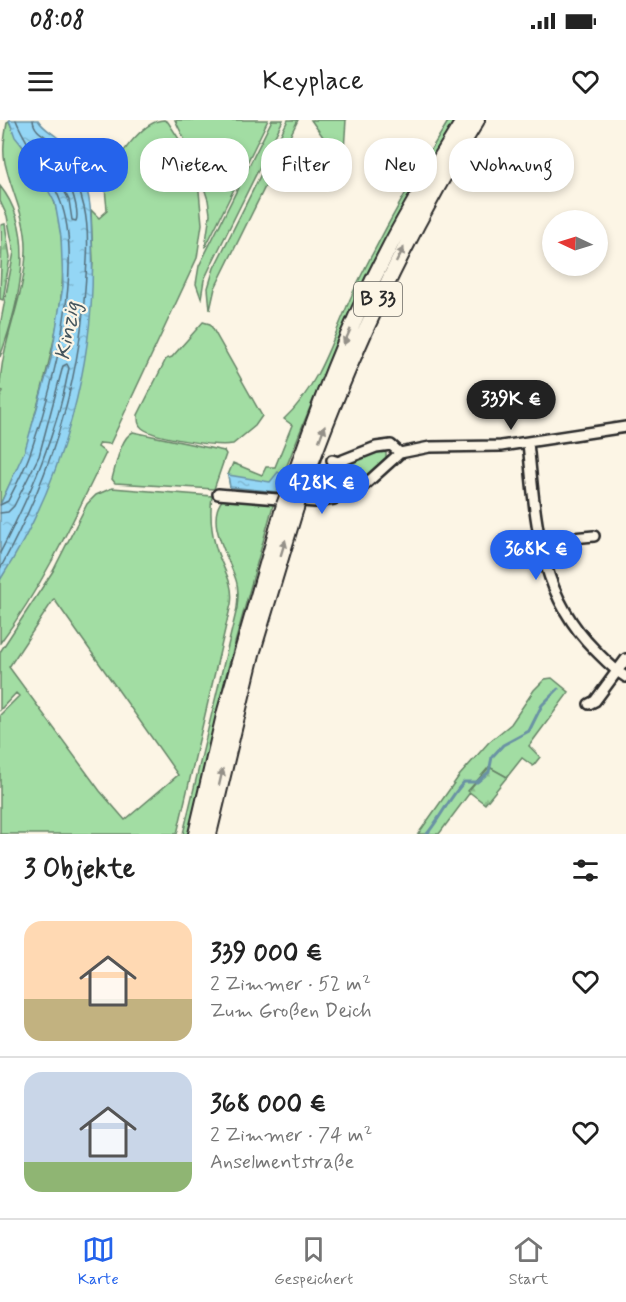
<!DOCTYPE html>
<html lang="de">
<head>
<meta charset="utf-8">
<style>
  :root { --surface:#fff; --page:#f2f2f2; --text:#222; --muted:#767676; --line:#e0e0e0; --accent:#2563eb }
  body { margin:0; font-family:Mynerve,sans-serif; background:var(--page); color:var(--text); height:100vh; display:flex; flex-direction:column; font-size:22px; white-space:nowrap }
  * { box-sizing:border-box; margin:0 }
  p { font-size:20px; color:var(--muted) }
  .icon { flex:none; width:33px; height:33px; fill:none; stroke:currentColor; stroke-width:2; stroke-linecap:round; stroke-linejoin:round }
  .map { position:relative; height:714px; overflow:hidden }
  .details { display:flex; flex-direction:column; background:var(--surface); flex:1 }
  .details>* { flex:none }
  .hud { position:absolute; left:18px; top:18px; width:591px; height:54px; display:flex; gap:12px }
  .needle { width:39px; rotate:274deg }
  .tools { position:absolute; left:542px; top:90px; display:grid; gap:12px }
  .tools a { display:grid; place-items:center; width:66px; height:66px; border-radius:50%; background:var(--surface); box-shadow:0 3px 9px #0003; font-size:30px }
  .price { position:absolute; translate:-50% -51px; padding:0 14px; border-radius:21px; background:var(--accent); color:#fff; font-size:20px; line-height:39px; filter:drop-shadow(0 2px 3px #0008) }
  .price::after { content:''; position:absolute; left:50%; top:36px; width:18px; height:14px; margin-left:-9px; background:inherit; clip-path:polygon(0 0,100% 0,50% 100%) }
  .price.on { background:#222; color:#fff }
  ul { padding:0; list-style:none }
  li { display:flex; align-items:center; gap:18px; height:150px; padding:0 24px }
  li+li { border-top:2px solid var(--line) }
  li span { display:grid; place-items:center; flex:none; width:168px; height:120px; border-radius:18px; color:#555 }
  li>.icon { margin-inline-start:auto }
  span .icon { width:72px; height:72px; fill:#fffc; stroke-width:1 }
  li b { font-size:26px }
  h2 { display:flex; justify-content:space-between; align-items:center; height:72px; padding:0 24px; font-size:26px }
  .tag { padding:0 21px; border-radius:24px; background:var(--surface); box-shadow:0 3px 9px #0003; font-size:21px; line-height:54px }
  .tag.on { background:var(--accent); color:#fff }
  .status { display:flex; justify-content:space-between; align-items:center; height:42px; padding:0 30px; background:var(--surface); direction:ltr }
  .status svg { height:16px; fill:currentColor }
  header { display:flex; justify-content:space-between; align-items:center; height:78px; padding:0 24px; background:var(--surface); font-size:27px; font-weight:600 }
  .tab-bar { display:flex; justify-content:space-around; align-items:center; height:84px; border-top:2px solid var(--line); background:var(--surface); font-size:16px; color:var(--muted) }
  .tab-bar a { display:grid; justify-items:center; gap:3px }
  .tab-bar .on { color:var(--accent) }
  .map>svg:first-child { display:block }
</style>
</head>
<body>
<div class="status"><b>08:08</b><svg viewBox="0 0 49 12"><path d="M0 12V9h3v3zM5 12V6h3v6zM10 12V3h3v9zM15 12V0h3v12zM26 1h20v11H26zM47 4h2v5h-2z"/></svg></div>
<header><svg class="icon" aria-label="menu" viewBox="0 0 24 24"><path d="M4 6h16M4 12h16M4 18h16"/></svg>Keyplace<svg class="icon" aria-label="heart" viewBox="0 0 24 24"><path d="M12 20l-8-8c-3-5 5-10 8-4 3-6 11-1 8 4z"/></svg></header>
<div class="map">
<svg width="626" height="714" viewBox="0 0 626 714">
  <defs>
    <pattern id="forest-firs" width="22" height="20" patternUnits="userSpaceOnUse" patternTransform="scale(1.5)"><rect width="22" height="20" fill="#a2dda3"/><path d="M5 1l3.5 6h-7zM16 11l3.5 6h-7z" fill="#8cbe8c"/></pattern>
    <pattern id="water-ripples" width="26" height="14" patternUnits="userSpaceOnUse" patternTransform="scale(1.5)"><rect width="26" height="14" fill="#94d6f5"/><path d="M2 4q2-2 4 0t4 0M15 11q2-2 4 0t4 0" fill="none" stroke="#80b8d2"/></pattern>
  </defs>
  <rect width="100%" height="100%" fill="#fcf5e5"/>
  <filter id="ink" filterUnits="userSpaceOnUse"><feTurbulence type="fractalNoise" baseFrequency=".0167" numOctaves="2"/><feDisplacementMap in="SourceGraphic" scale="12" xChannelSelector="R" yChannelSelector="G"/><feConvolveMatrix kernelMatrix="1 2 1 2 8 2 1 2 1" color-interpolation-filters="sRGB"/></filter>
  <g filter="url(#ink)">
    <path fill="#a2dda3" stroke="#668467" stroke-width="1.5" fill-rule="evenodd" d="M164 0 168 2 181 22 199 71 202 104 197 138 110 324 100 323 98 327 106 333C74 399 44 464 0 523V460L38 389 69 305 79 264 88 212 93 142 91 90 99 98 107 91C107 83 104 71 106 63 112 44 142 0 164 0Z
      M175 0H268L205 128 210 94 208 80 196 43Z
      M272 0H283L213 141 204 160 201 178 196 164 199 146Z
      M288 0H298L215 168 210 190 208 168 214 148Z
      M311 0H346L343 45Z
      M449 0H455C382 118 325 242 277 372L230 367 228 355 233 343 262 355 266 347H275L292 305 284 299C322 264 335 209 357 164 385 108 416 53 449 0Z
      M9 1C20 30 47 54 55 84 74 151 55 223 37 287 33 301 30 317 25 331 18 349 8 367 0 385V278L3 271 0 270C0 223 25 179 26 131 27 99 12 74 5 43 2 29 5 16 7 2Z
      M414 28 422 32 401 68 390 43Z
      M0 66C38 113 19 184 0 237V206L14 132 7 96 0 81Z
      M203 202 210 204 262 296 255 306 233 324C217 327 154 318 142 308 138 305 138 301 138 295L166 239 172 237Z
      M133 312 224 331 226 334 214 369 115 363 112 359C116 346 120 318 133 312Z
      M380 330 386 333V339L361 361 350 342Z
      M112 368 212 376C210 392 211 409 215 424 220 446 235 461 231 484L177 714H0V595L19 576 16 573 0 590V532L53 451 87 384 96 375ZM54 479 178 655 125 700 100 671 9 547Z
      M223 379 274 382 225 559 189 714H183L237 488C238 478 239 469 236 460 229 437 204 401 223 379Z
      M552 558 569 572 529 626 540 637 533 646 522 638 507 657 489 647 439 714H418L459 656 489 622 511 604 534 570 545 559Z"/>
    <path fill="url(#forest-firs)" stroke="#668467" stroke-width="1.5" d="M5 104 10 137 3 180 0 179C0 152 3 131 1 105Z
      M350 342 361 361C350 372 333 379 317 375 324 351 329 351 350 342Z
      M489 647 507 657 485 684 468 671Z"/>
    <path fill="url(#water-ripples)" stroke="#6a92a4" stroke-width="1.5" d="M9 0H38C44 10 54 13 61 21 70 31 79 49 84 61 92 81 91 103 92 124 97 240 63 363 0 460V385L25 330 51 239 63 166 61 117 55 83 28 33 15 17Z
      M278 352 283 356 277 372 230 367 228 355 270 362Z"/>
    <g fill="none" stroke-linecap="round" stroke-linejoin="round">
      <path stroke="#556f7c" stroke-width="1.5" d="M44 27C59 32 82 87 76 101L72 100 69 80 43 31Z
        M0 385 8 381C16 365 25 349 31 331 53 268 85 143 60 80 49 51 27 28 16 0
        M0 393 8 392 14 386 39 336 63 246 67 244 69 248C57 314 31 373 0 433
        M0 449C49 358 78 272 85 169 87 143 90 113 84 87 79 67 71 42 57 26 49 16 34 14 33 0"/>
      <path stroke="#6a92a4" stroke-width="3" d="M427 714C441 697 449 678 464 662H477L489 652 492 637 503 625 529 611 542 585 558 569"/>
      <defs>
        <path id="minor" d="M528 323C536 399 537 472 595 530 605 540 614 550 626 557
          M332 340 338 342 376 327 391 325 400 333
          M218 374 315 382 334 379 359 370 400 333 430 327 501 326 626 307
          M540 421 594 416
          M589 584 595 581 626 539"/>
        <path id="highway" d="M291 366C319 286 347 209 386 134 409 88 437 44 464 0
          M302 368C348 239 405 116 477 0
          M196 714 225 591 284 385
          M209 714 252 534 296 388"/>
      </defs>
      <use href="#minor" stroke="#2b2b2b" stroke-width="14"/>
      <use href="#highway" stroke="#2b2b2b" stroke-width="18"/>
      <use href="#minor" stroke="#fcf5e5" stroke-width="9"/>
      <use href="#highway" stroke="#fcf5e5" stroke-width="14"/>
      <defs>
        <path id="highway-bridge" d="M284 385 291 366
          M296 388 302 368"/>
      </defs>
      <use href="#highway-bridge" stroke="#2b2b2b" stroke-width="18" stroke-linecap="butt"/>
      <use href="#highway-bridge" stroke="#fcf5e5" stroke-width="14"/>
    </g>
    <defs><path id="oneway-solid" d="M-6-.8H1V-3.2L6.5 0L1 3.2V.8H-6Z" transform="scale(1.5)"/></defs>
    <g fill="#949088">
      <use href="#oneway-solid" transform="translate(400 135) rotate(-63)"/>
      <use href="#oneway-solid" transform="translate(347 217) rotate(114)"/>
      <use href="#oneway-solid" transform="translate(322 313) rotate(-70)"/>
      <use href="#oneway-solid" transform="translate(283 428) rotate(-73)"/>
      <use href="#oneway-solid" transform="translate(221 657) rotate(-77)"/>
    </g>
  </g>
  <g text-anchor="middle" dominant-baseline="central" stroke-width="4.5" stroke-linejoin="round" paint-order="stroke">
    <rect fill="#fcf5e5" stroke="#6a6863" stroke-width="1.5" x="354" y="162" width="48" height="34" rx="4.5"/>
    <g font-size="20" font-weight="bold" fill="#2b2b2b">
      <text x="378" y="179">B 33</text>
    </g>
    <g font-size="22" font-style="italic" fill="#45565e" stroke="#fcf5e5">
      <text transform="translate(68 211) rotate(-80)">Kinzig</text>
    </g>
  </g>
</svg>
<div class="tools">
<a><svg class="needle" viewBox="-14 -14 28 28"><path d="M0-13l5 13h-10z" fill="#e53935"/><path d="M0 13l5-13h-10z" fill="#767676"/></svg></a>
</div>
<b class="price on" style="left:511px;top:311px">339K €</b>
<b class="price" style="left:322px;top:395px">428K €</b>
<b class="price" style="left:536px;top:461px">368K €</b>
<div class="hud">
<a class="tag on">Kaufen</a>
<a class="tag">Mieten</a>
<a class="tag">Filter</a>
<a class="tag">Neu</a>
<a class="tag">Wohnung</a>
</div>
</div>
<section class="details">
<h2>3 Objekte<svg class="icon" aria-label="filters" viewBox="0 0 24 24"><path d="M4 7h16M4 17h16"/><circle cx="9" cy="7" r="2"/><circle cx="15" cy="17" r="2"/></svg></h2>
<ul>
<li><span style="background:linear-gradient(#ffd9b3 65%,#c2b280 0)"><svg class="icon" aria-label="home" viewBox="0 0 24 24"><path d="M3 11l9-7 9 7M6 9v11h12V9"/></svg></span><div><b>339 000 €</b><p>2 Zimmer · 52 m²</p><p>Zum Großen Deich</p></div><svg class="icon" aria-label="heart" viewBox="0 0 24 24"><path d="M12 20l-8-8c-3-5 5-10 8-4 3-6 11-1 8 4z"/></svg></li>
<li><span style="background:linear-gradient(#c9d6e8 75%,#8fb573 0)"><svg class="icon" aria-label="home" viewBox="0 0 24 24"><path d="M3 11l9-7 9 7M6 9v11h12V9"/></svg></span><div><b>368 000 €</b><p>2 Zimmer · 74 m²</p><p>Anselmentstraße</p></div><svg class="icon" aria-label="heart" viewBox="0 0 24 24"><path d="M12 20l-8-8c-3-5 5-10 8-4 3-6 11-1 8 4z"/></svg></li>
</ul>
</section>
<nav class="tab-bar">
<a class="on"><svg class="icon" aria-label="map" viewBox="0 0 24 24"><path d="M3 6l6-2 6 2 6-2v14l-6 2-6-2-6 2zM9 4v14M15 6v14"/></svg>Karte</a>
<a><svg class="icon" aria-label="saved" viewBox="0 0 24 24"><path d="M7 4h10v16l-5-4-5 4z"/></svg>Gespeichert</a>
<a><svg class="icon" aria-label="home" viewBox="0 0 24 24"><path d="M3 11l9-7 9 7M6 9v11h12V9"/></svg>Start</a>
</nav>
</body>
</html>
